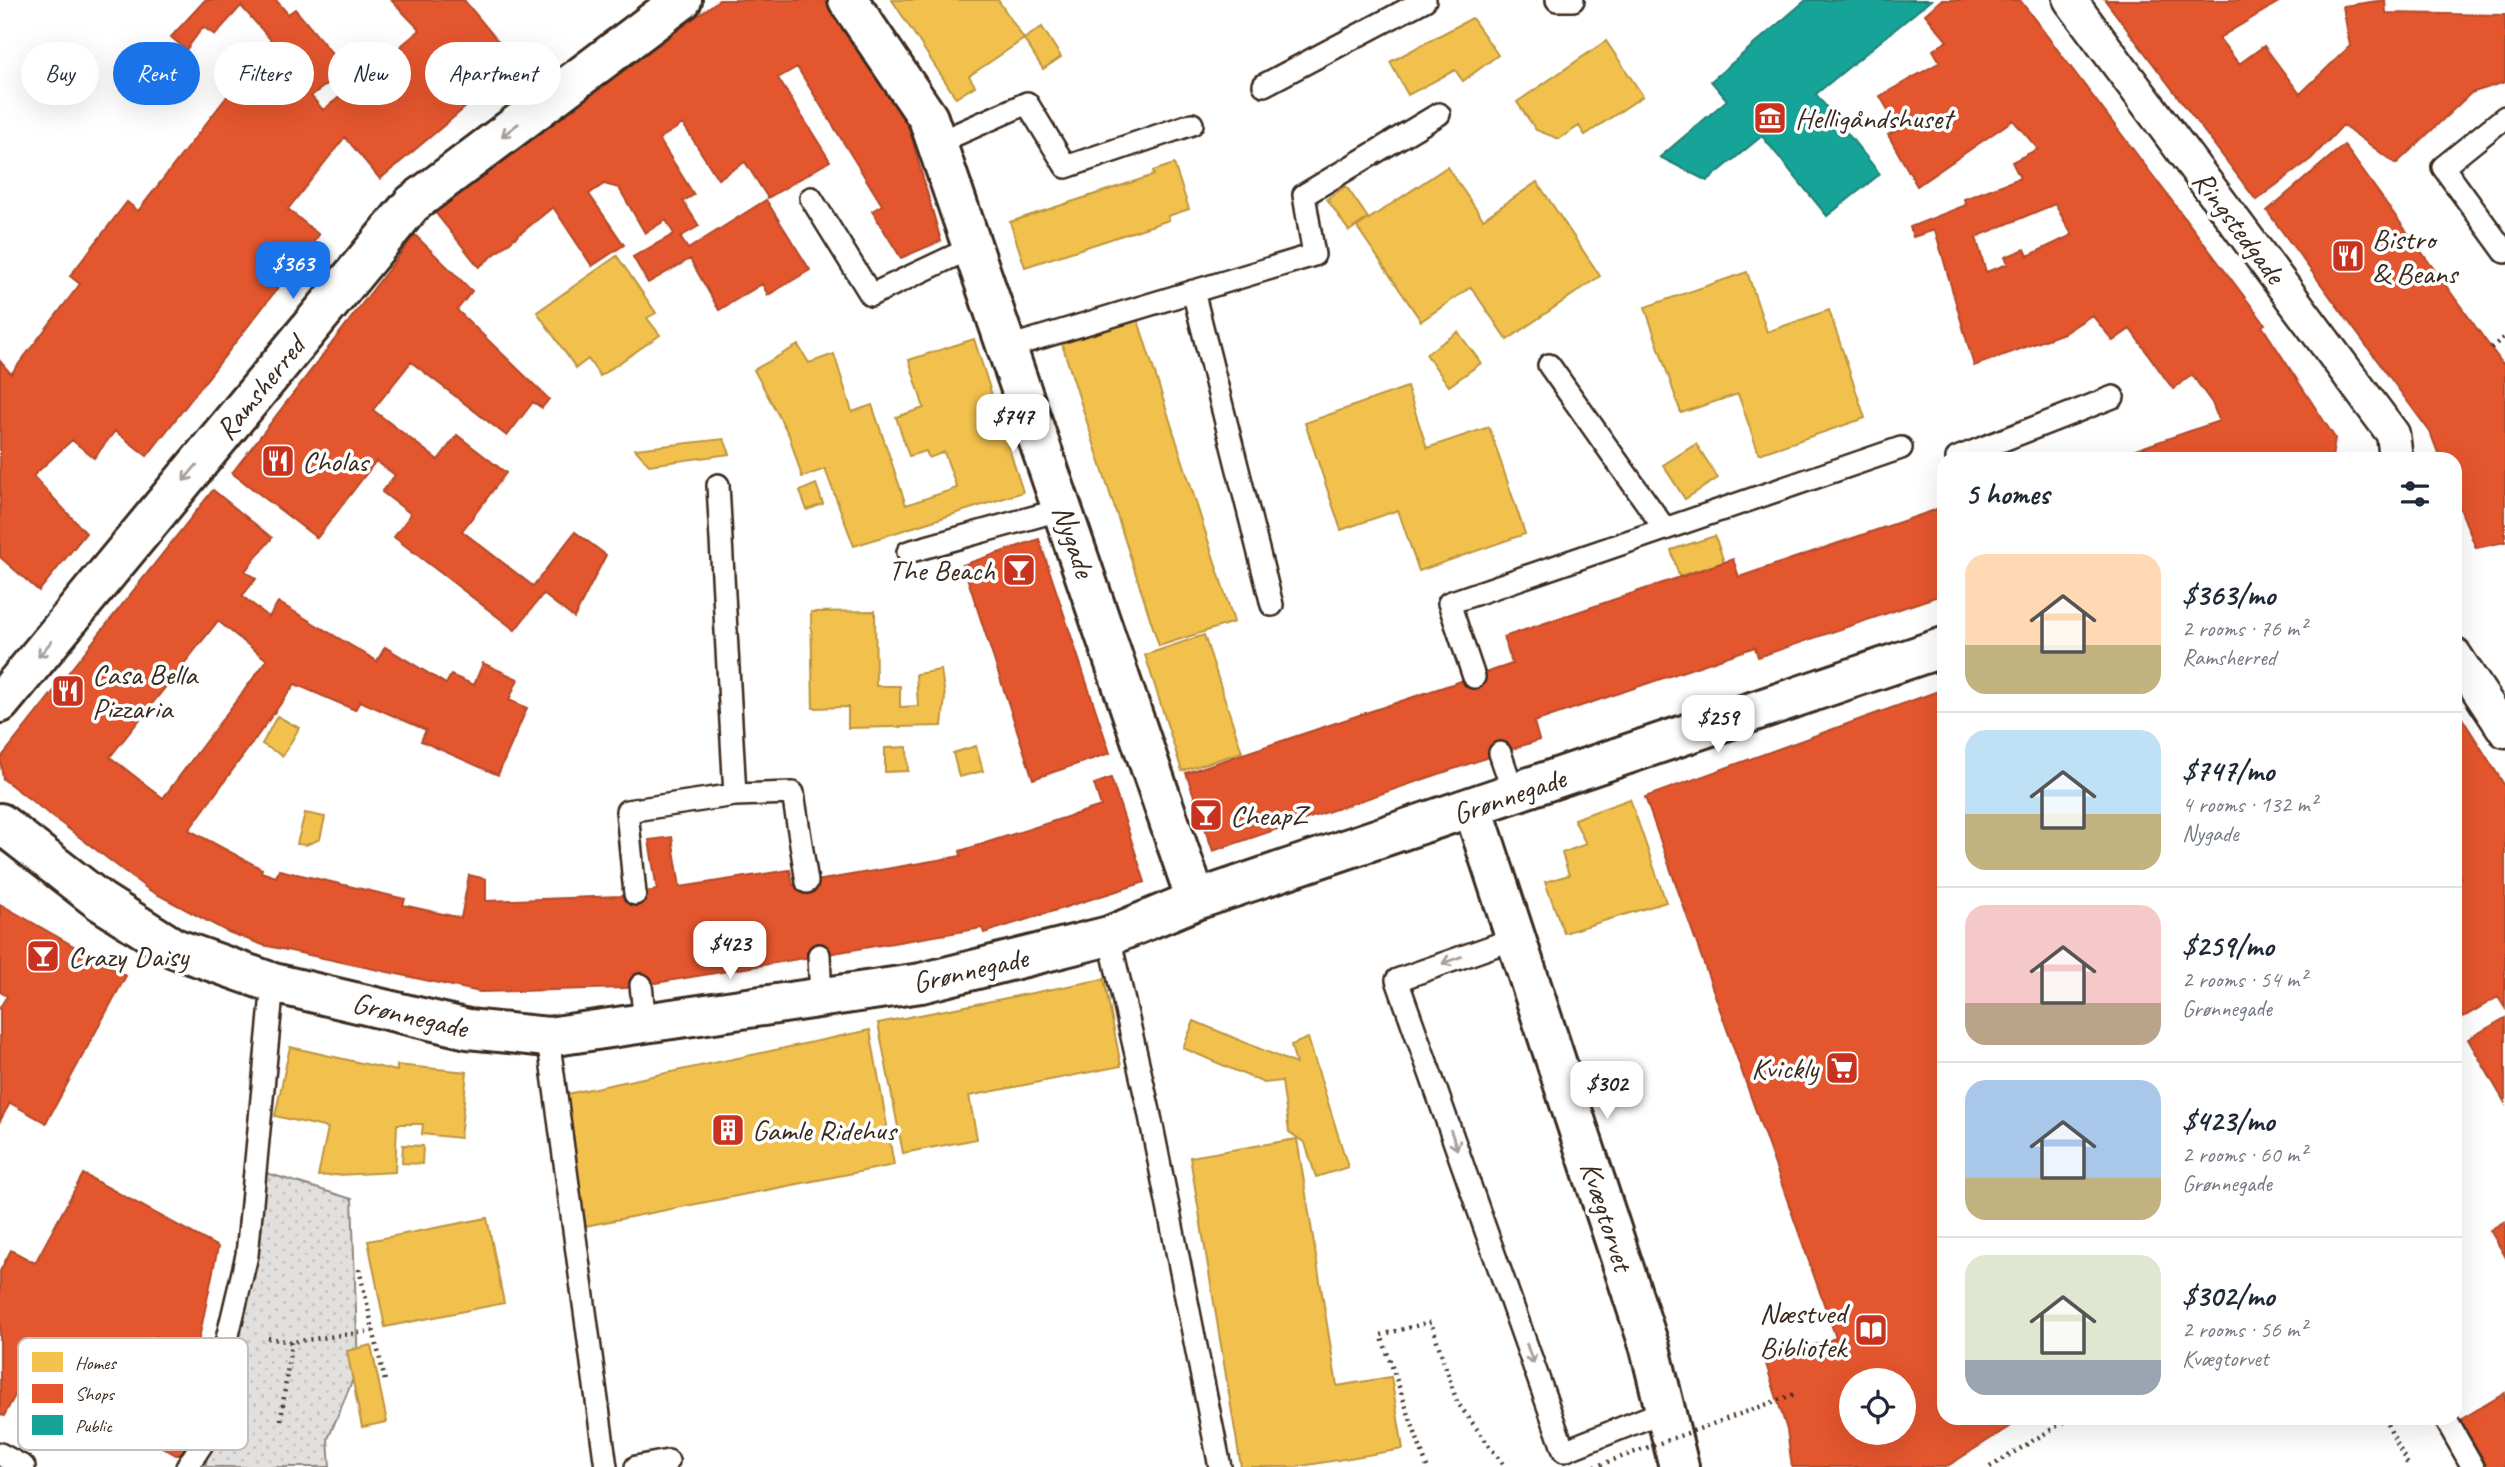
<!DOCTYPE html>
<html lang="en">
<head>
<meta charset="utf-8">
<style>
  :root { --surface:#fff; --page:#f6f6f7; --text:#1f2937; --muted:#747a83; --line:#e0e1e3; --accent:#1a73e8 }
  body { margin:0; font-family:Caveat,sans-serif; background:var(--page); color:var(--text); height:100vh; display:flex; flex-direction:column; font-size:26px; white-space:nowrap }
  * { box-sizing:border-box; margin:0 }
  p { font-size:23px; color:var(--muted) }
  .icon { flex:none; width:38px; height:38px; fill:none; stroke:currentColor; stroke-width:2; stroke-linecap:round; stroke-linejoin:round }
  .map { position:relative; flex:1; overflow:hidden }
  .details { position:absolute; left:1937px; top:452px; width:525px; height:973px; display:flex; flex-direction:column; background:var(--surface); border-radius:21px; box-shadow:0 7px 28px #0002 }
  .details>* { flex:none }
  .guide { position:absolute; left:21px; top:42px; width:665px; height:63px; display:flex; gap:14px }
  .buttons { position:absolute; left:1839px; top:1368px; display:grid; gap:14px }
  .buttons a { display:grid; place-items:center; width:77px; height:77px; border-radius:50%; background:var(--surface); box-shadow:0 7px 28px #0002; font-size:35px }
  .price { position:absolute; translate:-50% -60px; padding:0 16px; border-radius:14px; background:#fff; color:#222; font-size:23px; line-height:46px; filter:drop-shadow(0 2px 4px #0008) }
  .price::after { content:''; position:absolute; left:50%; top:42px; width:21px; height:16px; margin-left:-10px; background:inherit; clip-path:polygon(0 0,100% 0,50% 100%) }
  .price.current { background:var(--accent); color:#fff }
  ul { padding:0; list-style:none }
  li { display:flex; align-items:center; gap:21px; height:175px; padding:0 28px }
  li+li { border-top:2px solid var(--line) }
  li span { display:grid; place-items:center; flex:none; width:196px; height:140px; border-radius:21px; color:#555 }
  li>.icon { margin-inline-start:auto }
  span .icon { width:84px; height:84px; fill:#fffc; stroke-width:1 }
  li b { font-size:30px }
  h2 { display:flex; justify-content:space-between; align-items:center; height:84px; padding:0 28px; font-size:30px }
  .chip { padding:0 24px; border-radius:32px; background:var(--surface); box-shadow:0 7px 28px #0002; font-size:24px; line-height:63px }
  .chip.current { background:var(--accent); color:#fff }
  .map>svg:first-child { display:block }
</style>
</head>
<body>
<div class="map">
<svg width="2505" height="1467" viewBox="0 0 2505 1467">
  <defs>
    <pattern id="park-dots" width="8" height="8" patternUnits="userSpaceOnUse" patternTransform="scale(1.75)"><rect width="8" height="8" fill="#e2e0de"/><path d="M2 2h.1M6 6h.1" fill="none" stroke="#c3c0be" stroke-width="1.8" stroke-linecap="round"/></pattern>
  </defs>
  <rect width="100%" height="100%" fill="#fff"/>
  <filter id="ink" filterUnits="userSpaceOnUse"><feTurbulence type="fractalNoise" baseFrequency=".0143" numOctaves="2"/><feDisplacementMap in="SourceGraphic" scale="14" xChannelSelector="R" yChannelSelector="G"/><feConvolveMatrix kernelMatrix="1 2 1 2 8 2 1 2 1" color-interpolation-filters="sRGB"/></filter>
  <g filter="url(#ink)">
    <path fill="url(#park-dots)" stroke="#8e857e" stroke-width="2" d="M263 1172 352 1199 358 1367 328 1439 330 1467H205Z"/>
    <path fill="#f2c14e" stroke="#bb9440" stroke-width="2" d="M892 0H998L1024 39 969 76 975 86 956 98Z
      M1472 18 1498 55 1463 81 1455 70 1408 95 1390 62Z
      M1042 27 1061 57 1043 69 1024 39Z
      M1606 41 1643 96 1585 135 1579 126 1559 139 1536 130 1517 102Z
      M1174 164 1189 209 1168 216 1169 220 1025 267 1010 222 1154 175 1153 171Z
      M1447 167 1483 219 1537 182 1600 276 1507 340 1471 287 1421 321 1357 227Z
      M1346 186 1368 218 1349 231 1327 199Z
      M617 256 656 313 647 318 660 335 600 376 588 359 576 368 537 312Z
      M1747 272 1767 332 1829 310 1865 418 1759 454 1738 394 1681 413 1645 307Z
      M1136 314 1234 622 1159 646 1060 338Z
      M1458 332 1481 363 1449 386 1426 354Z
      M974 339 1023 492 854 546 825 469 802 477 789 435 754 370 798 345 809 363 834 354 852 412 872 405 906 505 957 488 944 452 929 458 926 451 909 456 896 417 924 408 909 360Z
      M1407 387 1427 448 1489 427 1525 534 1419 571 1398 510 1341 530 1305 423Z
      M724 439 730 454 649 465 635 449Z
      M1696 444 1718 478 1685 499 1663 465Z
      M816 484 823 504 807 510 800 491Z
      M1715 536 1724 562 1679 576 1671 550Z
      M875 611 876 686H900V707L918 706 916 674 941 670 945 697 942 726 848 728V707L813 708 811 612Z
      M1204 635 1242 752 1182 771 1145 655Z
      M277 716 299 728 283 756 262 744Z
      M976 746 983 771 959 777 953 753Z
      M907 747 908 771 885 772V748Z
      M1630 799 1666 902 1564 933 1545 882 1569 875 1562 853 1586 844 1574 819Z
      M305 813 325 817 320 839 306 845 297 844Z
      M1104 979 1121 1066 969 1096 977 1139 903 1153 878 1023Z
      M1194 1021 1296 1064 1291 1045 1308 1038 1348 1167 1316 1177 1305 1143 1289 1132 1282 1081 1264 1083 1183 1048Z
      M870 1030 894 1165 585 1226 562 1095Z
      M290 1047 397 1071V1065L467 1072 460 1138 422 1134 423 1124H397L395 1172 318 1176 328 1128 275 1116Z
      M1297 1139 1337 1386 1391 1377 1403 1449 1296 1467H1241L1190 1157Z
      M403 1145 423 1146 422 1164 402 1163Z
      M487 1218 504 1303 385 1327 368 1241Z
      M371 1345 387 1422 362 1427 347 1351Z"/>
    <path fill="#e4572e" stroke="#b14a29" stroke-width="2" fill-rule="evenodd" d="M205 0H276L288 14 295 9 346 70 311 96 323 110 361 80 359 68 367 62 377 66 420 30 391 0H464L517 64 380 179 345 137 288 209 319 235 147 456 115 431 94 458 72 440 33 476 86 533 39 591 0 557V361L11 374 80 284 70 276 127 202 138 211 271 40 241 6 215 35 203 27 186 50 171 37Z
      M719 0H831L903 108 941 241 901 258 872 211 882 205 797 67 778 78 830 161 768 198 745 162 718 179 683 124 659 139 694 195 683 201 699 226 680 237 688 249 766 200 810 270 768 295 762 284 719 310 690 259 648 283 633 257 674 234 666 220 645 233 619 188 604 184 589 194 624 245 592 266 553 207 479 267 434 211Z
      M1941 0H2020L2265 324 2262 326 2335 438 2332 458H2112L2219 421 2212 403 2192 375 2173 389 2130 329 2113 341 2092 315 2064 333 1974 366 1935 230 1913 237 1910 227 1966 205 1964 199 2020 178 2012 162 2038 149 2013 120 1917 186 1888 135 1899 129 1880 96 1940 62 1933 50 1947 41 1925 14ZM2055 204 2072 235 2028 256 2025 249 2005 257 2008 264 1986 272 1976 237Z
      M2105 0H2282L2219 38 2239 64 2264 46 2300 94 2350 46 2343 6 2385 0 2386 13 2505 15V82L2471 93 2396 164 2343 125 2311 159 2256 200Z
      M2344 145 2491 348 2503 364 2505 362V542L2476 548 2455 496V458H2440L2430 432 2267 211Z
      M415 235 472 291 457 310 549 399 542 408 533 402 507 436 411 362 373 410 438 460 457 435 506 473 462 531 533 586 575 532 606 555 574 618 543 594 515 630 394 537 411 514 382 492 395 475 376 461 317 538 232 473Z
      M213 490 272 538 245 571 256 579 242 596 269 617 278 602 377 661 385 647 446 684 451 675 474 685 483 663 518 679 509 700 527 708 498 775 421 741 426 730 360 701 355 710 295 684 189 830 262 869 261 872 276 877 279 870 405 899 403 905 461 918 469 875 486 879V901L621 896 657 890 649 840 672 837 680 887 790 870 793 885 961 856 960 851 1101 806 1094 784 1111 778 1145 882 984 933 982 928 626 988 480 992 263 945 228 932 149 890 3 779 0 759ZM218 621 267 660 163 798 110 757Z
      M1944 507V594L1758 657 1755 647 1534 722 1539 740 1213 851 1186 773 1512 664 1504 637 1733 559 1739 577Z
      M1039 539 1110 753 1033 779 963 565Z
      M1944 689V1418H2023L1946 1467H1792L1787 1430 1765 1361 1836 1338 1645 797ZM1852 1381H1904V1433H1852Z
      M2455 707 2505 786V1008L2498 997 2455 1022V880L2461 878 2455 868Z
      M0 904 126 976 46 1123 10 1103 0 1121V1007L7 996 0 992Z
      M2505 1018V1103L2468 1039Z
      M83 1174 218 1247 195 1358 156 1336 146 1357 197 1385 182 1455H176L28 1371 4 1416 0 1414V1271L11 1250 35 1263Z
      M2505 1221V1256L2490 1230Z
      M2505 1393V1467H2488L2460 1420Z"/>
    <path fill="#17a398" stroke="#227f73" stroke-width="2" d="M1806 0H1931L1816 94 1880 174 1827 216 1762 136 1707 181 1660 157 1727 100 1711 81Z"/>
    <g fill="none" stroke-linecap="round" stroke-linejoin="round">
      <defs>
        <path id="service" d="M1557 0H1573
          M1264 85 1425 0
          M2505 117 2443 167 2505 252
          M937 143 1027 103 1066 167 1192 124
          M811 198 871 295 973 247
          M1193 291 1272 605
          M1009 347 1314 255 1304 195 1439 114
          M1549 365 1665 529
          M1957 458 2113 397
          M718 485 735 795
          M908 552 1063 509
          M1474 677 1449 603 1901 448
          M1500 753 1514 794
          M635 894 627 811 735 795 793 793 807 882
          M1109 936 1149 1111 1220 1467
          M1516 938 1397 980 1564 1451 1664 1411
          M819 955 821 998
          M641 985 645 1023
          M548 1037 606 1467
          M2445 1418 2473 1467
          M0 1454 24 1467
          M187 1467 202 1444 247 1255 273 983
          M636 1467 668 1461"/>
        <path id="pedestrian" d="M2070 0 2393 434 2396 458
          M2455 655 2505 731"/>
        <path id="minor" d="M848 0 928 118 1196 900
          M0 703 412 204 682 0
          M1473 808 1650 1348 1679 1467
          M0 823 100 901 174 948 273 983 468 1029 548 1037 921 983 1109 936 1196 900 1944 647"/>
      </defs>
      <use href="#service" stroke="#3b2a1e" stroke-width="26"/>
      <use href="#pedestrian" stroke="#3b2a1e" stroke-width="37"/>
      <use href="#minor" stroke="#3b2a1e" stroke-width="44"/>
      <path stroke="#3b2a1e" stroke-width="4.5" stroke-dasharray="2 5" stroke-linecap="butt" d="M2491 348 2505 336
        M359 1269 385 1381
        M268 1338 291 1342 373 1331
        M2384 1418 2409 1467
        M281 1420 291 1342
        M1427 1467 1381 1335 1431 1322 1457 1402 1505 1467
        M1990 1467 2070 1418"/>
      <use href="#service" stroke="#fff" stroke-width="21"/>
      <use href="#pedestrian" stroke="#fff" stroke-width="32"/>
      <use href="#minor" stroke="#fff" stroke-width="38"/>
      <path stroke="#3b2a1e" stroke-width="4.5" stroke-dasharray="2 5" stroke-linecap="butt" d="M1594 1467 1795 1394"/>
    </g>
    <defs><path id="oneway-shaft" d="M-6 0H5M1.5-3L5.5 0L1.5 3" fill="none" stroke-width="1.6" stroke-linecap="round" stroke-linejoin="round" transform="scale(1.75)"/></defs>
    <g stroke="#a79f9a">
      <use href="#oneway-shaft" transform="translate(510 130) rotate(143)"/>
      <use href="#oneway-shaft" transform="translate(190 473) rotate(130)"/>
      <use href="#oneway-shaft" transform="translate(45 649) rotate(130)"/>
      <use href="#oneway-shaft" transform="translate(1452 960) rotate(160)"/>
      <use href="#oneway-shaft" transform="translate(1454 1140) rotate(71)"/>
      <use href="#oneway-shaft" transform="translate(1530 1354) rotate(71)"/>
    </g>
  </g>
  <defs>
    <symbol id="museum-square" viewBox="-11 -11 22 22"><rect x="-9" y="-9" width="18" height="18" rx="4" fill="#c8321e" stroke="#fff"/><path d="M0-6L6-3V-2H-6V-3ZM-5-1h2V3h-2ZM-1-1h2V3h-2ZM3-1h2V3H3ZM-6 4H6V6H-6Z" fill="#fff"/></symbol>
    <symbol id="restaurant-square" viewBox="-11 -11 22 22"><rect x="-9" y="-9" width="18" height="18" rx="4" fill="#c8321e" stroke="#fff"/><path d="M-5-6h1v4h1v-4h1v4h1v-4h1v5L-1.5 .5V6h-2V.5L-5-1ZM5-6V6H3V1.5H1.5Q1.5-4 5-6Z" fill="#fff"/></symbol>
    <symbol id="bar-square" viewBox="-11 -11 22 22"><rect x="-9" y="-9" width="18" height="18" rx="4" fill="#c8321e" stroke="#fff"/><path d="M-6-5H6L.8 .8V4.5H3.5V6h-7V4.5H-.8V.8Z" fill="#fff"/></symbol>
    <symbol id="supermarket-square" viewBox="-11 -11 22 22"><rect x="-9" y="-9" width="18" height="18" rx="4" fill="#c8321e" stroke="#fff"/><path d="M-6-5.5h2.5l.6 2H6L4.5 2H-2.5L-4.4-4H-6ZM-1.5 3.2a1.3 1.3 0 1 0 .1 0ZM3 3.2a1.3 1.3 0 1 0 .1 0Z" fill="#fff"/></symbol>
    <symbol id="building-square" viewBox="-11 -11 22 22"><rect x="-9" y="-9" width="18" height="18" rx="4" fill="#c8321e" stroke="#fff"/><path d="M-4-6H4V6H1V3H-1V6H-4ZM-2.5-4.3h1.7v1.8h-1.7ZM.8-4.3h1.7v1.8H.8ZM-2.5-1h1.7V.8h-1.7ZM.8-1h1.7V.8H.8Z" fill="#fff"/></symbol>
    <symbol id="library-square" viewBox="-11 -11 22 22"><rect x="-9" y="-9" width="18" height="18" rx="4" fill="#c8321e" stroke="#fff"/><path d="M-6-4Q-3-5.5-.7-3.5V5Q-3 3-6 4ZM6-4Q3-5.5 .7-3.5V5Q3 3 6 4Z" fill="#fff"/></symbol>
  </defs>
  <g fill-rule="evenodd">
    <use href="#museum-square" x="1751" y="99" width="38" height="38"/>
    <use href="#restaurant-square" x="2329" y="237" width="38" height="38"/>
    <use href="#restaurant-square" x="259" y="442" width="38" height="38"/>
    <use href="#bar-square" x="1000" y="551" width="38" height="38"/>
    <use href="#restaurant-square" x="49" y="672" width="38" height="38"/>
    <use href="#bar-square" x="1187" y="796" width="38" height="38"/>
    <use href="#bar-square" x="24" y="937" width="38" height="38"/>
    <use href="#supermarket-square" x="1823" y="1049" width="38" height="38"/>
    <use href="#building-square" x="709" y="1111" width="38" height="38"/>
    <use href="#library-square" x="1852" y="1311" width="38" height="38"/>
  </g>
  <g text-anchor="middle" dominant-baseline="central" stroke-width="7" stroke-linejoin="round" paint-order="stroke">
    <g font-size="30" fill="#3b2a1e" stroke="#fff" text-anchor="start">
      <text x="1795" y="118">Helligåndshuset</text>
      <text x="2372" y="239">Bistro<tspan x="2372" dy="34">&amp; Beans</tspan></text>
      <text x="302" y="461">Cholas</text>
      <text x="995" y="570" text-anchor="end">The Beach</text>
      <text x="92" y="674">Casa Bella<tspan x="92" dy="34">Pizzaria</tspan></text>
      <text x="1230" y="815">CheapZ</text>
      <text x="68" y="956">Crazy Daisy</text>
      <text x="1818" y="1068" text-anchor="end">Kvickly</text>
      <text x="752" y="1130">Gamle Ridehus</text>
      <text x="1846" y="1313" text-anchor="end">Næstved<tspan x="1846" dy="34">Bibliotek</tspan></text>
    </g>
    <g font-size="30" fill="#3b2a1e" stroke="#fff">
      <text transform="translate(2239 227) rotate(53)">Ringstedgade</text>
      <text transform="translate(260 388) rotate(-51)">Ramsherred</text>
      <text transform="translate(1074 541) rotate(71)">Nygade</text>
      <text transform="translate(1509 796) rotate(-19)">Grønnegade</text>
      <text transform="translate(970 970) rotate(-13)">Grønnegade</text>
      <text transform="translate(410 1015) rotate(13)">Grønnegade</text>
      <text transform="translate(1607 1216) rotate(72)">Kvægtorvet</text>
    </g>
  </g>
  <rect x="18" y="1338" width="230" height="112" rx="10" fill="#fff" stroke="#c4bfbc" stroke-width="2"/>
  <rect x="32" y="1352" width="31" height="20" fill="#f2c14e"/>
  <rect x="32" y="1384" width="31" height="19" fill="#e4572e"/>
  <rect x="32" y="1415" width="31" height="20" fill="#17a398"/>
  <g font-size="19" fill="#3b2a1e">
    <text x="75" y="1369">Homes</text>
    <text x="75" y="1400">Shops</text>
    <text x="75" y="1432">Public</text>
  </g>
</svg>
<div class="buttons">
<a><svg class="icon" aria-label="locate" viewBox="0 0 24 24"><circle cx="12" cy="12" r="6"/><path d="M12 2v4M12 18v4M2 12h4M18 12h4"/></svg></a>
</div>
<b class="price current" style="left:293px;top:301px">$363</b>
<b class="price" style="left:1013px;top:454px">$747</b>
<b class="price" style="left:1718px;top:755px">$259</b>
<b class="price" style="left:730px;top:981px">$423</b>
<b class="price" style="left:1607px;top:1121px">$302</b>
<div class="guide">
<a class="chip">Buy</a>
<a class="chip current">Rent</a>
<a class="chip">Filters</a>
<a class="chip">New</a>
<a class="chip">Apartment</a>
</div>
<section class="details">
<h2>5 homes<svg class="icon" aria-label="filters" viewBox="0 0 24 24"><path d="M4 7h16M4 17h16"/><circle cx="9" cy="7" r="2"/><circle cx="15" cy="17" r="2"/></svg></h2>
<ul>
<li><span style="background:linear-gradient(#ffd9b3 65%,#c2b280 0)"><svg class="icon" aria-label="home" viewBox="0 0 24 24"><path d="M3 11l9-7 9 7M6 9v11h12V9"/></svg></span><div><b>$363/mo</b><p>2 rooms · 76 m²</p><p>Ramsherred</p></div></li>
<li><span style="background:linear-gradient(#bfe0f5 60%,#c2b280 0)"><svg class="icon" aria-label="home" viewBox="0 0 24 24"><path d="M3 11l9-7 9 7M6 9v11h12V9"/></svg></span><div><b>$747/mo</b><p>4 rooms · 132 m²</p><p>Nygade</p></div></li>
<li><span style="background:linear-gradient(#f6c9c9 70%,#b9a48a 0)"><svg class="icon" aria-label="home" viewBox="0 0 24 24"><path d="M3 11l9-7 9 7M6 9v11h12V9"/></svg></span><div><b>$259/mo</b><p>2 rooms · 54 m²</p><p>Grønnegade</p></div></li>
<li><span style="background:linear-gradient(#a9c7e8 70%,#c2b280 0)"><svg class="icon" aria-label="home" viewBox="0 0 24 24"><path d="M3 11l9-7 9 7M6 9v11h12V9"/></svg></span><div><b>$423/mo</b><p>2 rooms · 60 m²</p><p>Grønnegade</p></div></li>
<li><span style="background:linear-gradient(#dfe7d0 75%,#9aa5b1 0)"><svg class="icon" aria-label="home" viewBox="0 0 24 24"><path d="M3 11l9-7 9 7M6 9v11h12V9"/></svg></span><div><b>$302/mo</b><p>2 rooms · 56 m²</p><p>Kvægtorvet</p></div></li>
</ul>
</section>
</div>
</body>
</html>
